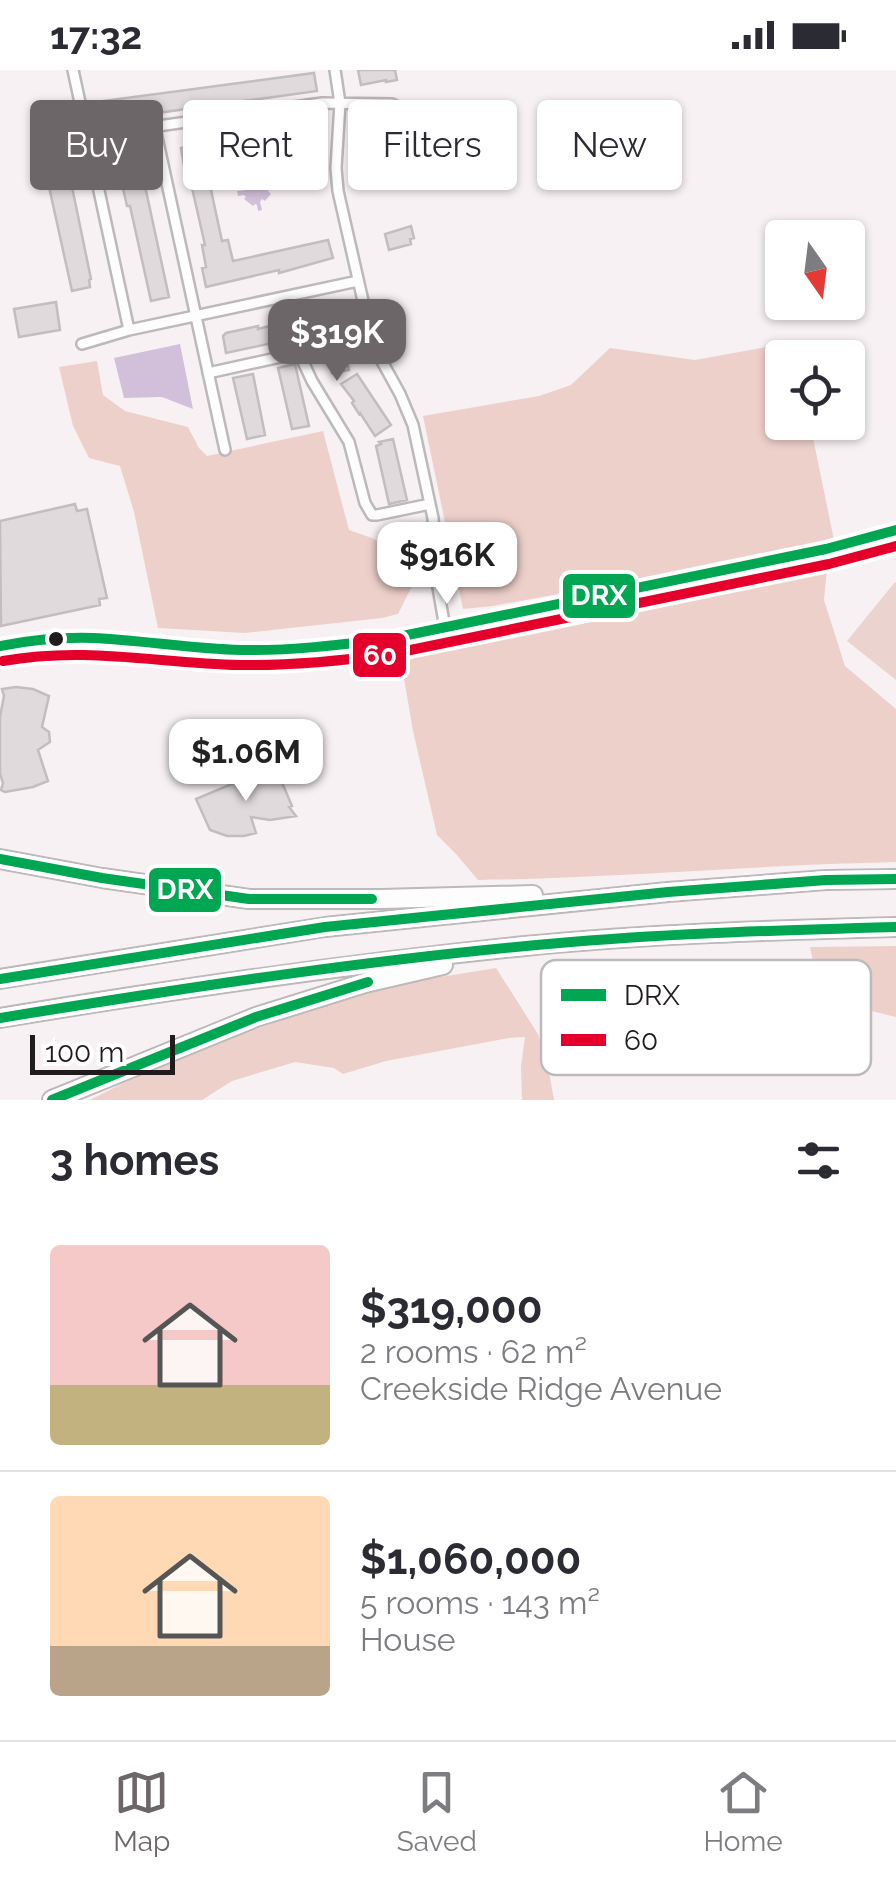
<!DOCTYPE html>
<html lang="en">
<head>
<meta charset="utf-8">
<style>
  :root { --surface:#fff; --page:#f7f7f7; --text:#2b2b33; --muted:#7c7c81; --line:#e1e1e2; --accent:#6c6668 }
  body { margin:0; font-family:Raleway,sans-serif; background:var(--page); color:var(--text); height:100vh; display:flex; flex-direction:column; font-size:38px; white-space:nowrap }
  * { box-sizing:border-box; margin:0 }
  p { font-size:32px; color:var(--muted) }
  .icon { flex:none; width:55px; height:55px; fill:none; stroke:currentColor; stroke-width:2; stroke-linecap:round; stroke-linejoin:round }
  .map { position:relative; height:1030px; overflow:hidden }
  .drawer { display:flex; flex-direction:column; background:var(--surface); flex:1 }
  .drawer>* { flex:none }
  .banner { position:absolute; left:30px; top:30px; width:838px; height:90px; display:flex; gap:20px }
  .needle { width:65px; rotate:166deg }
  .fabs { position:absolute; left:765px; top:150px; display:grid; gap:20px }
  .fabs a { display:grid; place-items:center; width:100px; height:100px; border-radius:10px; background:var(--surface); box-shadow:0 2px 8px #0004; font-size:50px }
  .scale { position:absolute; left:30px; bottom:25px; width:145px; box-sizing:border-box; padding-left:10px; border:5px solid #201b1d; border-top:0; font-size:28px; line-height:35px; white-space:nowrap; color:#201b1d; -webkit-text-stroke:8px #fff; paint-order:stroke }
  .price { position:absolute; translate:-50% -85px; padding:0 22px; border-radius:20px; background:#fff; color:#222; font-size:32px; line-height:65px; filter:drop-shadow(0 2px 5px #0008) }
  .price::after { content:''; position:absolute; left:50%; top:60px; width:30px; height:22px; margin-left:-15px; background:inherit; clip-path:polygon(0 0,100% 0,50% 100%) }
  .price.selected { background:var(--accent); color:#fff }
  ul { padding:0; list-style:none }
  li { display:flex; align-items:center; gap:30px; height:250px; padding:0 50px }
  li+li { border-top:2px solid var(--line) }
  li span { display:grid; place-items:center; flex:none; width:280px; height:200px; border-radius:10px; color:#555 }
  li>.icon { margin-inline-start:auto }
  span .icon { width:120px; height:120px; fill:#fffc; stroke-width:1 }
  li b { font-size:42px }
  h2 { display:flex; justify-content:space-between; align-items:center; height:120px; padding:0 50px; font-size:42px }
  .tag { padding:0 35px; border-radius:10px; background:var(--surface); box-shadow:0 2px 8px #0004; font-size:35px; line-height:90px }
  .tag.selected { background:var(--accent); color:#fff }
  .status { display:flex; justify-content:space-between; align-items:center; height:70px; padding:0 50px; background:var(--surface); direction:ltr }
  .status svg { height:28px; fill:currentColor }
  .tab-bar { display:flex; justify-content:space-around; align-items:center; height:140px; border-top:2px solid var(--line); background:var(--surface); font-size:28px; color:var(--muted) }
  .tab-bar a { display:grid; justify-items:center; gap:5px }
  .tab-bar .selected { color:var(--accent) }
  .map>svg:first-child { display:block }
</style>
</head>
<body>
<div class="status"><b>17:32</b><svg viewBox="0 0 49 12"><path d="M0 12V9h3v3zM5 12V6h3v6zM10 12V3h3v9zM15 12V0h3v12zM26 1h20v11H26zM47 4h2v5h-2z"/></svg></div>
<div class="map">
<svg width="896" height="1030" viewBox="0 0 896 1030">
  <rect width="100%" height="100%" fill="#f8f1f3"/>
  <path fill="#ebd4d0" d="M895 512 896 513V610L847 571Z"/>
  <path fill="#eed0ca" d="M794 272 797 287 782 288V352L810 353 834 470 694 499 493 536 463 539 423 346 539 326 571 315 610 278 695 290Z
    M97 291 103 325 125 341 188 357 199 378 207 386 323 361 349 460 372 468 405 487 412 516 398 544 382 548 245 563 158 558 134 442 120 396 89 388 73 356 59 297Z
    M827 498 824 530 845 596 896 639V792C756 795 617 808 478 810L456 784 437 765 413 661 400 585 419 579 518 559Z
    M896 876V947L821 929 810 877Z
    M496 898 538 964 548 996 554 1030H522L521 996 525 967 509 968 386 991 343 1004 334 998 295 992 232 1011 202 1030H90L129 1010 219 972 341 929 434 908Z"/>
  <path fill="#d2bfda" d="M263 99 278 110 268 121 271 124 265 131 262 129 260 132 262 140 258 141 257 135 255 134 253 136 244 129 246 127 244 125 238 126 237 121 247 120 246 116 251 109 254 111Z
    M180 274 193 339 162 327 124 328 114 288Z"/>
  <path fill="#e0dadd" stroke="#c2bdbf" stroke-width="2.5" d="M358 0H395L397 10 386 12V10L361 15Z
    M314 3 317 21 106 50 103 31Z
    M52 39 54 47H58L62 64H59L61 72 59 73 71 112 91 209 89 210 90 217 72 221 42 85 38 52H36L34 43Z
    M364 52H383L382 106 362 105Z
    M300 54 301 56H305L309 72 313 71 314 85 311 86 314 110 285 114 281 89 261 91 260 89 252 90 251 87 205 92 222 171 228 170 233 191 328 170 333 188 279 203V200L206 217 202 198 206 197 202 175H205L187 96H184L181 78 207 70 253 69 251 62 257 61V59Z
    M129 79V81L137 79 169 227 151 231 130 136H127L121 110 123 109 119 80Z
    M411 156 414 168 410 169 411 174 389 180 385 164Z
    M56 232 60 260 19 267 14 239Z
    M335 238 349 300 332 303 325 277 322 278 318 263 226 283 223 266 226 263 258 256V259L303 247 304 254 320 251 318 244Z
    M295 294 309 356 292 359 278 298Z
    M253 304 265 365 247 369 233 308Z
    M357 304 391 355 375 366 360 343 359 344 352 333 354 331 341 314Z
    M393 369 407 430 389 434 376 376 381 374 379 372Z
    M75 434 77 441 87 439 107 528 99 529 100 535 1 556 0 451Z
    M16 617 33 619 49 626 42 657 49 662 50 672 38 680 48 711 33 717 5 722 1 720 3 713 0 704V647L4 626 2 619Z
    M275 696 292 736 289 737 296 746 270 750 251 747 256 763 244 766H227L210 760 196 729Z"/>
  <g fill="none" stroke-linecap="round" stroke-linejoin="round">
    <defs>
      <path id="street" d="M73 0 129 260
        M335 0 340 33 336 98 338 121 373 275 400 324 413 355 433 448 436 506 445 558
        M155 58 225 380
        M87 66 322 33 392 34 396 36 398 41V105
        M82 274 129 260 358 211
        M208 303 299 283 312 311 349 372 365 433 372 445H377L430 434
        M0 576 33 570 90 568 237 580H287L342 575 388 569 826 479 896 460"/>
      <path id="highway" d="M0 789 102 808 249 829H381L533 825
        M0 909 325 857 668 822 826 810 896 809
        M0 948C174 919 349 894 525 876 648 864 772 860 896 857
        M52 1030 256 947 365 913 443 895"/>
    </defs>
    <use href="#street" stroke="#bdb8ba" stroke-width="14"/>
    <use href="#highway" stroke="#bdb8ba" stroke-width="22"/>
    <use href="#street" stroke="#fefdfd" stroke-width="9"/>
    <use href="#highway" stroke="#fefdfd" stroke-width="18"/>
    <defs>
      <path id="bus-1" d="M0 576C31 570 62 567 93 568 142 570 191 579 241 580 290 581 339 575 388 569L826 479 896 460
        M0 789 102 808 249 829H372
        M0 909 325 857 668 822 826 810 896 809
        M0 948C189 917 379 888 571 872 679 863 787 860 896 857
        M52 1030 256 947 368 912"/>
      <path id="bus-2" d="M3 591C85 576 157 593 239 595 290 596 340 591 391 584L829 494 896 476"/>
    </defs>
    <use href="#bus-1" stroke="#fff" stroke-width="18"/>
    <use href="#bus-2" stroke="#fff" stroke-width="18"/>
    <use href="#bus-1" stroke="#00a651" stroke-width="10"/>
    <use href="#bus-2" stroke="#e4002b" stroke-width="10"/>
  </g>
  <circle fill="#201b1d" stroke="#fff" stroke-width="4" cx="56" cy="569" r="9"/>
  <rect x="541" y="890" width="330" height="115" rx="15" fill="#fff" stroke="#bcbbbb" stroke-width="2.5"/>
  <rect x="561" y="919" width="45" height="12" fill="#00a651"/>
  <rect x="561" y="964" width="45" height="12" fill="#e4002b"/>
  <g font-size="28" fill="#201b1d">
    <text x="624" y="935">DRX</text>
    <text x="624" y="980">60</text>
  </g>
  <g stroke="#fff" stroke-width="4">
    <rect x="561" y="502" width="76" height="48" rx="10" fill="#00a651"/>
    <rect x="351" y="561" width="57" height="48" rx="10" fill="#e4002b"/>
    <rect x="147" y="796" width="76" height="48" rx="10" fill="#00a651"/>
  </g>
  <g font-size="28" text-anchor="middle" font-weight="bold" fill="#fff">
    <text x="599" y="535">DRX</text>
    <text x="380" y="595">60</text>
    <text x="185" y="829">DRX</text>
  </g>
</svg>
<div class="fabs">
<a><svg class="needle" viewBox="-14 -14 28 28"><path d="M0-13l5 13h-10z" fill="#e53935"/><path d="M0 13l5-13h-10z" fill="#7c7c81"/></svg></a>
<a><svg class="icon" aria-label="locate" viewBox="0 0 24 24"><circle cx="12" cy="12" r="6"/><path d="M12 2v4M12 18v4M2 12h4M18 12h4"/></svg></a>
</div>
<div class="scale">100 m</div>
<b class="price selected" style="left:337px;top:314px">$319K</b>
<b class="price" style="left:447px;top:537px">$916K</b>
<b class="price" style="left:246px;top:734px">$1.06M</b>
<div class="banner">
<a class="tag selected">Buy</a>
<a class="tag">Rent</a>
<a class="tag">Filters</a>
<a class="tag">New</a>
</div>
</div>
<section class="drawer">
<h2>3 homes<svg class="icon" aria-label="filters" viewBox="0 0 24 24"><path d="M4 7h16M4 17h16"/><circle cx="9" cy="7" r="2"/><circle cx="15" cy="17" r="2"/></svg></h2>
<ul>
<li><span style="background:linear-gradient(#f6c9c9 70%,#c2b280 0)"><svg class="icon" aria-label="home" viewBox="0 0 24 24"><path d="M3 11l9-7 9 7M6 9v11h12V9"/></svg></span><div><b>$319,000</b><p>2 rooms · 62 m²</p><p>Creekside Ridge Avenue</p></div></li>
<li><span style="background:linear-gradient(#ffd9b3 75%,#b9a48a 0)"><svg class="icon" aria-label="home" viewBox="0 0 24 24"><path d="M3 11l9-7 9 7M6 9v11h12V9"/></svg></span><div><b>$1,060,000</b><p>5 rooms · 143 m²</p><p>House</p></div></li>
</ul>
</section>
<nav class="tab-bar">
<a class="selected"><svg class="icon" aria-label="map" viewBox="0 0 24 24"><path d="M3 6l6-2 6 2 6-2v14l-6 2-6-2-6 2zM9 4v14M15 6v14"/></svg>Map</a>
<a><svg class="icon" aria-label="saved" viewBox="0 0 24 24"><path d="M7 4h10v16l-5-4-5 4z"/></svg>Saved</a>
<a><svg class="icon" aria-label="home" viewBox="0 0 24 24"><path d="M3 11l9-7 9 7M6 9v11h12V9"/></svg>Home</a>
</nav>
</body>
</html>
